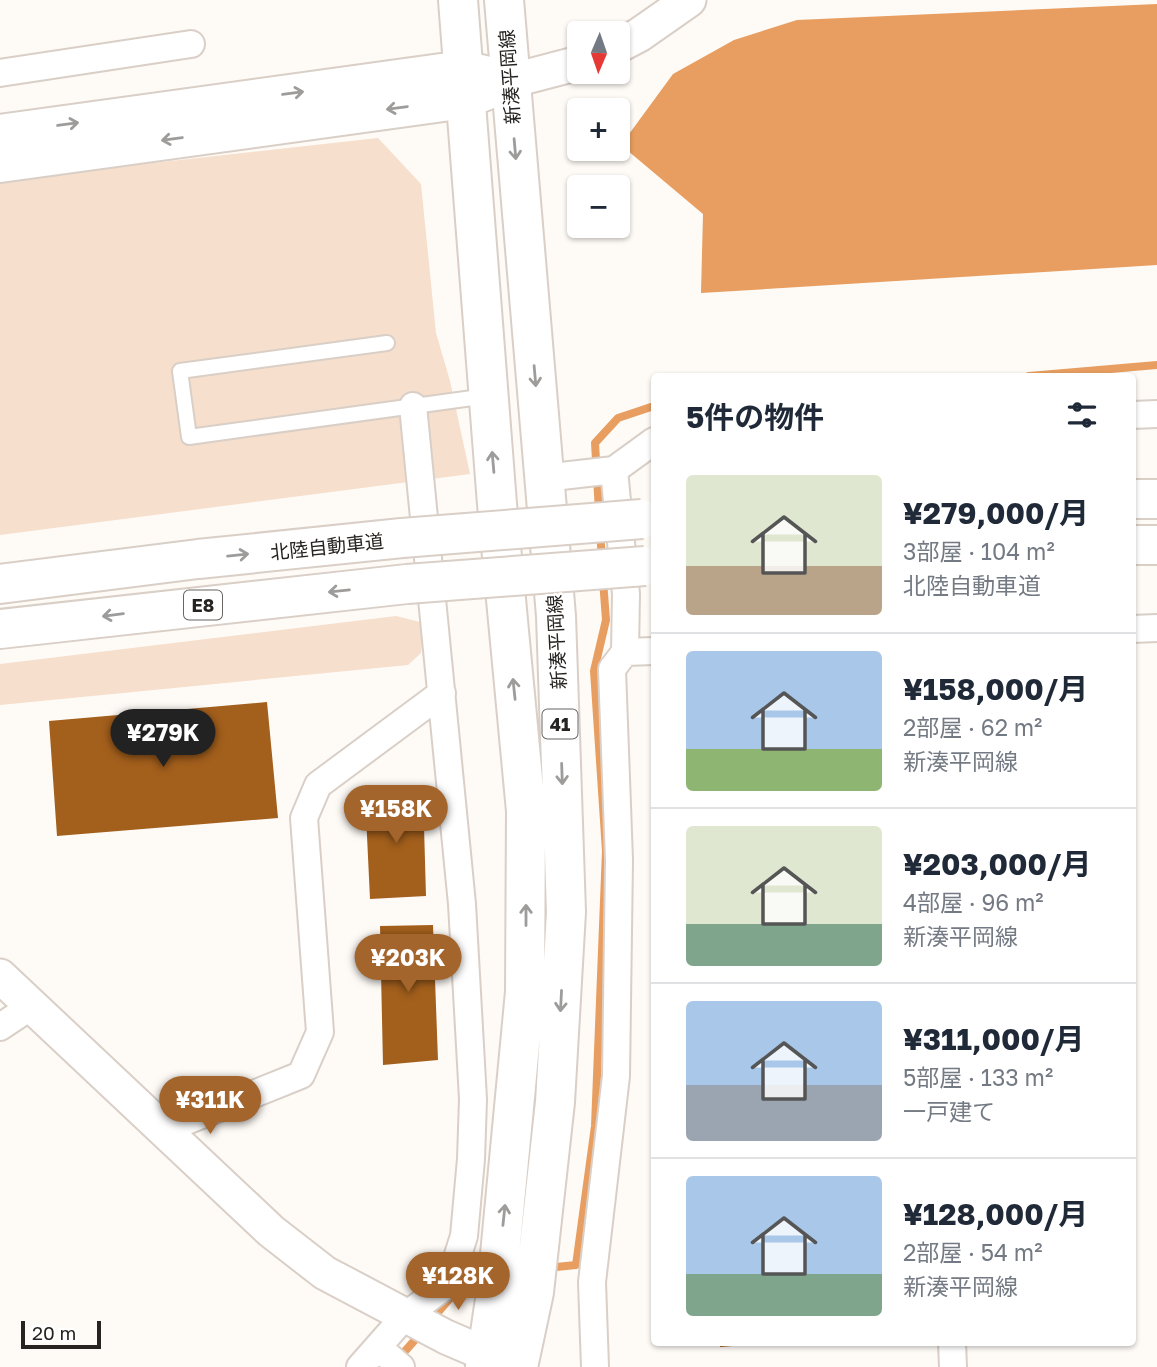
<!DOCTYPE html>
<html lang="ja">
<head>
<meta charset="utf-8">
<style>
  :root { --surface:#fff; --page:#f6f6f7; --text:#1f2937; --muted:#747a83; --line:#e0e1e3; --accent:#a4652c }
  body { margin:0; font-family:"Golos Text","Noto Sans JP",sans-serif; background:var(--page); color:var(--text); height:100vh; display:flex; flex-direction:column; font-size:26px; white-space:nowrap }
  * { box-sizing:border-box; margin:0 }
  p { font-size:23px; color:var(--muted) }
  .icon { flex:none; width:38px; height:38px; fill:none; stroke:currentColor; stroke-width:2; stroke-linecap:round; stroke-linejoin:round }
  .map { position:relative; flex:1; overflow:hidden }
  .panel { position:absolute; left:651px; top:373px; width:485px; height:973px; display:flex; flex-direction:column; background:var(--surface); border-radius:7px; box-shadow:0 2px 5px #0004 }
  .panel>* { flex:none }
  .needle { width:46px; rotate:182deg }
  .buttons { position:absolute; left:567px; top:21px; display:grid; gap:14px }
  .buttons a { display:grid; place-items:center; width:63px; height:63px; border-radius:7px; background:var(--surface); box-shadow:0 2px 5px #0004; font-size:35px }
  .scale { position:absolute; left:21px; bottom:18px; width:80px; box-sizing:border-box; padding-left:7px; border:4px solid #272320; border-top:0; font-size:19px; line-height:24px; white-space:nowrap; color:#272320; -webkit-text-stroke:5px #fff; paint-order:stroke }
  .price { position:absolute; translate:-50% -60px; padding:0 16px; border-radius:24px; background:var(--accent); color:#fff; font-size:23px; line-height:46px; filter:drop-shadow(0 2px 4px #0008) }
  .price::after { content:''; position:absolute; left:50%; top:42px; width:21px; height:16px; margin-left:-10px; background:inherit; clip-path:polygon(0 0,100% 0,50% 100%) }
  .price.selected { background:#222; color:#fff }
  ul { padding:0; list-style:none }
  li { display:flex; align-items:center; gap:21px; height:175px; padding:0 35px }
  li+li { border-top:2px solid var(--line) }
  li span { display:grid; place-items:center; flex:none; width:196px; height:140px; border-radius:7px; color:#555 }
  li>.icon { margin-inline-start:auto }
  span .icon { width:84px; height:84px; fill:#fffc; stroke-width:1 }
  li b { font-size:30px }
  h2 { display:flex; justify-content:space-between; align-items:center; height:84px; padding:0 35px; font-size:30px }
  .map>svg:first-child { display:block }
</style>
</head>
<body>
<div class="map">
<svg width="1157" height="1367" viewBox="0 0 1157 1367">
  <rect width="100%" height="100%" fill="#fefaf6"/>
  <path fill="#f6dfcc" d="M378 138 421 184 436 333 450 381 470 474 0 535V180Z
    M396 616 424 623 421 653 408 665 0 705V664Z"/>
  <path fill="#e79e60" d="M1157 4V265L701 293 703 214 621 145 673 74 734 40 797 20Z"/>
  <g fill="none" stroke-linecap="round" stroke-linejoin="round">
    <path stroke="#e79e60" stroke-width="8" d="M1029 376 1157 365
      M599 511 595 443 618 418 654 406
      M600 531 602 560
      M546 1268 576 1265 595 1126 606 851 594 671 606 620 603 580
      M430 1322 468 1277 488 1275
      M398 1359 422 1332"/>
  </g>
  <path fill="#a35f1c" d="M267 702 278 818 57 836 49 721Z
    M423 792 426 896 370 899 365 794Z
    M433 925 438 1060 383 1065 380 926Z
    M720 1342H757V1344L720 1347Z"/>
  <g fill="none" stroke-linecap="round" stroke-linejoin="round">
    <defs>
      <path id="service" d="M387 343 180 371 189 437 487 396"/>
      <path id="minor" d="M0 73 191 44
        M1132 415 1157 414
        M614 470 626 594 625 652
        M544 478 614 470 654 441
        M1132 629 1157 628
        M0 1027 33 1005
        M164 1130 301 1075 320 1032 304 818 318 785 442 693
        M952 1342 953 1367
        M379 1348 401 1367
        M360 1367 405 1316 449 1283 464 1236 471 1159 473 1099 462 904 413 406
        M595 1367 592 1282 616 1076 619 860 612 669 625 652 654 651"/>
      <path id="tertiary" d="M618 46 639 35 689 0
        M510 81 579 63
        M0 976 271 1231 325 1273 446 1337 509 1364"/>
      <path id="primary" d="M458 0 497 504 526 811 525 992 497 1286 485 1367
        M504 0 556 616 566 912 555 1102 534 1292 518 1367"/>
      <path id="motorway" d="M0 134 463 70 510 81
        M0 163 465 99 510 81
        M1132 499H1157
        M1132 545H1157
        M0 584 198 559 402 538
        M0 629 407 584"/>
    </defs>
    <use href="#service" stroke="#d9cfc7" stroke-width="18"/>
    <use href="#minor" stroke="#d9cfc7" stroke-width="30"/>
    <use href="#tertiary" stroke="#d9cfc7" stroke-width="37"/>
    <use href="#primary" stroke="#d9cfc7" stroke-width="42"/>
    <use href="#motorway" stroke="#d9cfc7" stroke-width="42"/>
    <use href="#service" stroke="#fff" stroke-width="14"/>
    <use href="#minor" stroke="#fff" stroke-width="26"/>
    <use href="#tertiary" stroke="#fff" stroke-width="33"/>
    <use href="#primary" stroke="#fff" stroke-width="38"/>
    <use href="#motorway" stroke="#fff" stroke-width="38"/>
    <defs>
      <path id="motorway-bridge" d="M402 538 642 519
        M407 584 645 566"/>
    </defs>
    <use href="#motorway-bridge" stroke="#d9cfc7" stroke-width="42" stroke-linecap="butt"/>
    <use href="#motorway-bridge" stroke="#fff" stroke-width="38"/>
  </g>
  <defs><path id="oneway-shaft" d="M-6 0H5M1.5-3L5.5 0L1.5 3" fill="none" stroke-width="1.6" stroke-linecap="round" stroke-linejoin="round" transform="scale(1.75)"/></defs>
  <g stroke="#9e9c9b">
    <use href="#oneway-shaft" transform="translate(293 93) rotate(-8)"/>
    <use href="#oneway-shaft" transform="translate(397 108) rotate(172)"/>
    <use href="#oneway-shaft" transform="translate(68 124) rotate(-8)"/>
    <use href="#oneway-shaft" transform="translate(172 139) rotate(172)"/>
    <use href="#oneway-shaft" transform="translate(515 149) rotate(85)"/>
    <use href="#oneway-shaft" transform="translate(535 376) rotate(85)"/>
    <use href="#oneway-shaft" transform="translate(493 462) rotate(-95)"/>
    <use href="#oneway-shaft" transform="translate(238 555) rotate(-6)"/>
    <use href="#oneway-shaft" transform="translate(339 591) rotate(174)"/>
    <use href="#oneway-shaft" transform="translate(113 615) rotate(173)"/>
    <use href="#oneway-shaft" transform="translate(514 689) rotate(-96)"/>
    <use href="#oneway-shaft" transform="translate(562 774) rotate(88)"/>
    <use href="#oneway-shaft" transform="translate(526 915) rotate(-90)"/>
    <use href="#oneway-shaft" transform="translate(561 1001) rotate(93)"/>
    <use href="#oneway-shaft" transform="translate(504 1215) rotate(-84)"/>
  </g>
  <g text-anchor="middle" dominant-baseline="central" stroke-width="5" stroke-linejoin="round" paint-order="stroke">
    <g fill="#fff" stroke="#686563" stroke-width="2">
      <rect x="184" y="590.5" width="38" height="29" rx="5"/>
      <rect x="542.5" y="709.5" width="35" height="29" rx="5"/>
    </g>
    <g font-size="18" font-weight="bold" fill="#272320">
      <text x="203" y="605">E8</text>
      <text x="560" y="724">41</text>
    </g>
    <g font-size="19" fill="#272320" stroke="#fff">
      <text transform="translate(509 77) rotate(-94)">新湊平岡線</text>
      <text transform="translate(327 546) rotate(-6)">北陸自動車道</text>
      <text transform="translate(556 642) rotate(-93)">新湊平岡線</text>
    </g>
  </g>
</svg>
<div class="buttons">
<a><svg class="needle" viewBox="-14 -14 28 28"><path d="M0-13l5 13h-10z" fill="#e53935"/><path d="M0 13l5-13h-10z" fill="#747a83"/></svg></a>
<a>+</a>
<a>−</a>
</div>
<div class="scale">20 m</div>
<b class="price selected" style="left:163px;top:769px">¥279K</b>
<b class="price" style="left:396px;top:845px">¥158K</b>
<b class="price" style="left:408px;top:994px">¥203K</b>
<b class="price" style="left:210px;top:1136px">¥311K</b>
<b class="price" style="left:458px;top:1312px">¥128K</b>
<section class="panel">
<h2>5件の物件<svg class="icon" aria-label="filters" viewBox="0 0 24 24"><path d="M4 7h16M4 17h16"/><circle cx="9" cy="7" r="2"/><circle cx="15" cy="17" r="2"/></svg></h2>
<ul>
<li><span style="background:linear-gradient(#dfe7d0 65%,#b9a48a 0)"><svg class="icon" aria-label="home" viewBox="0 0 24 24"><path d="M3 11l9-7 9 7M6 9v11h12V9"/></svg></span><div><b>¥279,000/月</b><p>3部屋 · 104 m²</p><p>北陸自動車道</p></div></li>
<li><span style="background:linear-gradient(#a9c7e8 70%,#8fb573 0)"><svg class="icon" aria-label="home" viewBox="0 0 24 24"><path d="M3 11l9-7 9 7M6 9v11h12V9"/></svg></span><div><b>¥158,000/月</b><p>2部屋 · 62 m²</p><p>新湊平岡線</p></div></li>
<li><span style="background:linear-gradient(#dfe7d0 70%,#7fa58c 0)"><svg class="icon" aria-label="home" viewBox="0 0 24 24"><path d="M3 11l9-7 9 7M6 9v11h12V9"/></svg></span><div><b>¥203,000/月</b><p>4部屋 · 96 m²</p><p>新湊平岡線</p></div></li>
<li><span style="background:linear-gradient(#a9c7e8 60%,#9aa5b1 0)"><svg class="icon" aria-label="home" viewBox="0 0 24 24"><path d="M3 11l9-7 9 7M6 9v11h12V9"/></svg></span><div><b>¥311,000/月</b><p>5部屋 · 133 m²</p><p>一戸建て</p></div></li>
<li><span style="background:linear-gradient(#a9c7e8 70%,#7fa58c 0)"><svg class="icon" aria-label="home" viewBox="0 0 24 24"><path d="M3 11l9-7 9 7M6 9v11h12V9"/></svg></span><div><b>¥128,000/月</b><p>2部屋 · 54 m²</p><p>新湊平岡線</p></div></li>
</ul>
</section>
</div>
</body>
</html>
